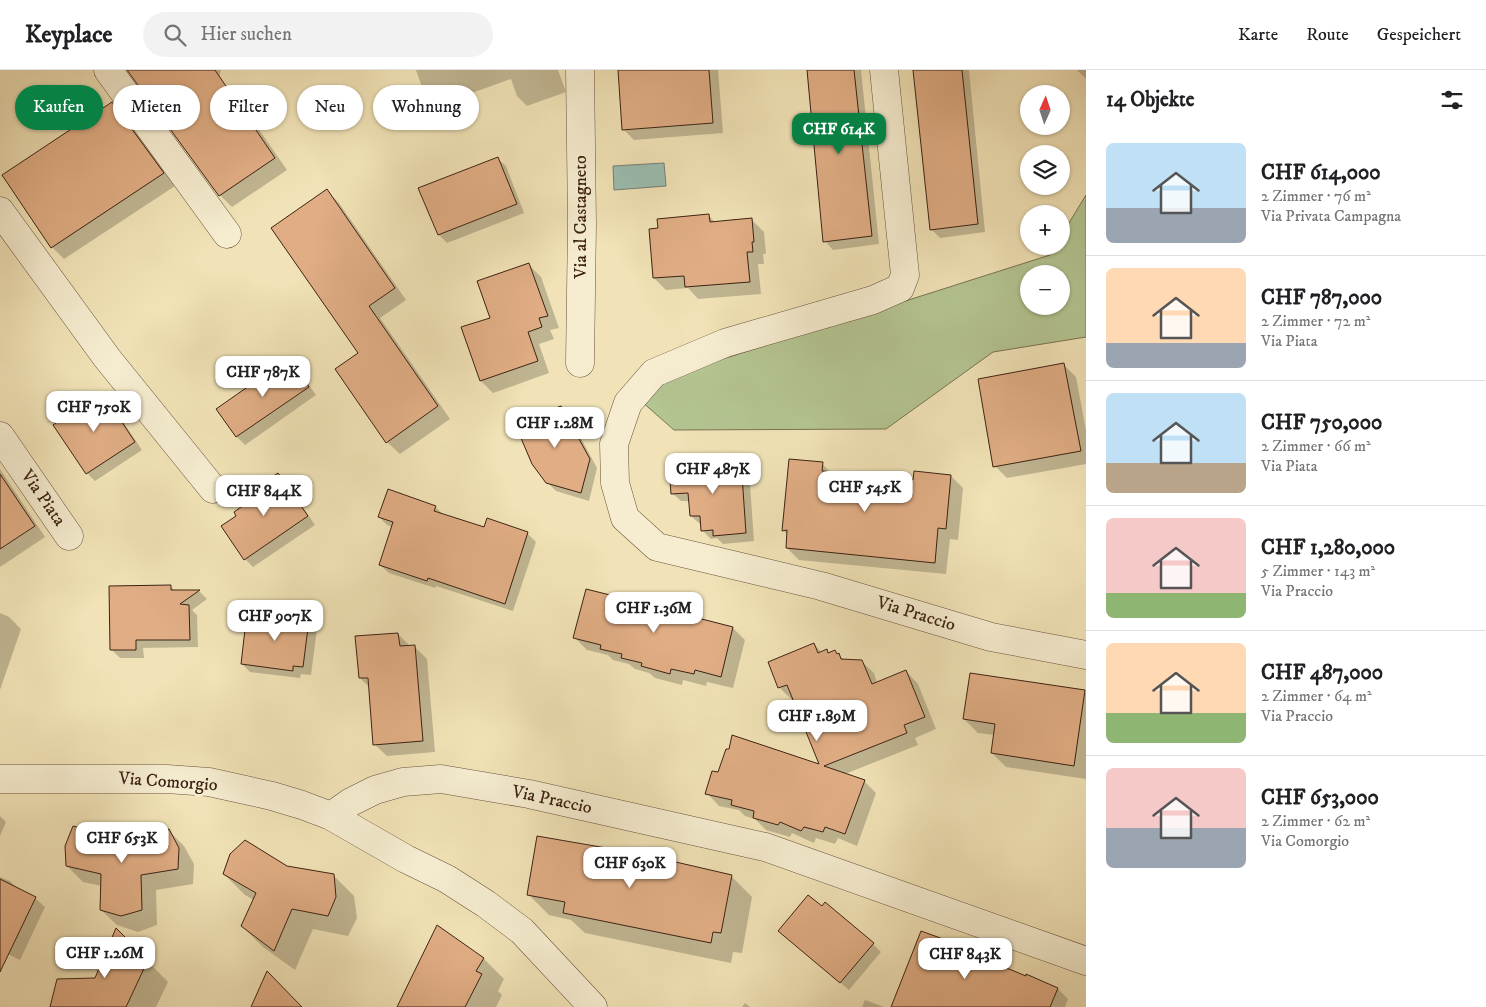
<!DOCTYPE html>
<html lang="de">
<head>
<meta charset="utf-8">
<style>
  :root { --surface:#fff; --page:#f2f2f2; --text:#202124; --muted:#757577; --line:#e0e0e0; --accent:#0b8043 }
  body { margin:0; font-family:"IM FELL DW Pica",serif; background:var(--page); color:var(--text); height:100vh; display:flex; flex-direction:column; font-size:19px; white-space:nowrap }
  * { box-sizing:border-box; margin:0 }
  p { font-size:16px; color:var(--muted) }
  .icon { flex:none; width:28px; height:28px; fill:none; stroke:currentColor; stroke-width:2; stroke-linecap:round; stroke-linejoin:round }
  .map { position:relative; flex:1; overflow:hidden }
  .sheet { display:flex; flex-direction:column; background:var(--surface); width:400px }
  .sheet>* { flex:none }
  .hud { position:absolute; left:15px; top:15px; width:475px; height:45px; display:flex; gap:10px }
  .needle { width:32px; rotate:3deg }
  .buttons { position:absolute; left:1020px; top:15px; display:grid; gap:10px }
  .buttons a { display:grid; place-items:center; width:50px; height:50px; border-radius:50%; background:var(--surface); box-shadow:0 1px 4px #0004; font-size:25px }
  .price { position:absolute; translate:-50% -42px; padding:0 11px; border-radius:10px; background:#fff; color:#222; font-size:16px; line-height:32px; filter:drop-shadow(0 1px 2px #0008) }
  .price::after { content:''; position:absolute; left:50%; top:30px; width:15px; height:11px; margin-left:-8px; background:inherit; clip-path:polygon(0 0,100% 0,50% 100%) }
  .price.selected { background:var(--accent); color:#fff }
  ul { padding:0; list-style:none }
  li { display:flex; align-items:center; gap:15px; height:125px; padding:0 20px }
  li+li { border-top:1px solid var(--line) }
  li span { display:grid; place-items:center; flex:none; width:140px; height:100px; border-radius:8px; color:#555 }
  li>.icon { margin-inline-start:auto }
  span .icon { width:60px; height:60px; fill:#fffc; stroke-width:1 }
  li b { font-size:21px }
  h2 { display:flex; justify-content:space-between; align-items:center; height:60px; padding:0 20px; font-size:21px }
  .chip { padding:0 18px; border-radius:22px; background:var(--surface); box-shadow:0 1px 4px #0004; font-size:18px; line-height:45px }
  .chip.selected { background:var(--accent); color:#fff }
  header { display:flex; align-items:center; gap:30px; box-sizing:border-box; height:70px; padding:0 25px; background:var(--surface); border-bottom:1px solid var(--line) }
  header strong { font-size:24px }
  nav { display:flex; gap:28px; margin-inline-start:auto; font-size:18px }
  .search { width:350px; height:45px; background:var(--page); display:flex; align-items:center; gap:12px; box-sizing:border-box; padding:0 18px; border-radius:28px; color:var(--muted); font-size:19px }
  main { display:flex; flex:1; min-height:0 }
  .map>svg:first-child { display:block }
</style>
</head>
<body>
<header>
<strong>Keyplace</strong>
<div class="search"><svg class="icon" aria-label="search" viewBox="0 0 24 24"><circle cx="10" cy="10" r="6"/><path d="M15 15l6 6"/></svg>Hier suchen</div>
<nav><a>Karte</a><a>Route</a><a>Gespeichert</a></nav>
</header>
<main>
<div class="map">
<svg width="1086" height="937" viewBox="0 0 1086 937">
  <rect width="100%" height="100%" fill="#f1e3b7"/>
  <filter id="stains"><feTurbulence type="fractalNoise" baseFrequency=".004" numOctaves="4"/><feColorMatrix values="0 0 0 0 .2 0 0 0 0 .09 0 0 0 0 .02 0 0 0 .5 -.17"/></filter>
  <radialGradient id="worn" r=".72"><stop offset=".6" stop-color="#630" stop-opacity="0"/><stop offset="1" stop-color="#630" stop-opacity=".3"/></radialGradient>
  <path fill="#b4c592" stroke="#787452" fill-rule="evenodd" d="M1086 125V267L993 282 886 359 674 360 641 331 660 309 1050 185 1055 176H1061V166ZM1029 204H1061V236H1029Z"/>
  <path fill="#9bbeb2" stroke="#758072" d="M664 93 666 116 614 120 613 96Z"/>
  <path fill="#0003" d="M128 0H221L210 41 232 26 244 38 287 100 232 137 220 125Z
    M416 0H558L566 22 527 36 517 26 511 9 436 36 425 26Z
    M619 0H718L723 63 634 70 623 59Z
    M807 0H861L879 174 833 180 825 171Z
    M915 0H969L985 162 940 168 932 160Z
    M1077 0H1086V8H1085Z
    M112 34 124 46 175 116 64 189 52 177 4 105Z
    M497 88 506 96 524 143 447 173 439 165Z
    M327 121 339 133 406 230 380 248 450 349 400 384 387 372Z
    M709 146 716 153 751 149 764 162 766 184H763L764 194H758L761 224 698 229 688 218 666 220 654 208Z
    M529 195 541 207 559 258 550 260 554 269 539 274 549 303 493 323 481 311 463 258 491 249Z
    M289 290 297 298 316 325 245 375 237 367 218 339Z
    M1064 295 1076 307 1086 360V394L1007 408 995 396Z
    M102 324 110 332 142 380 95 411 87 403Z
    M560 338 569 346 597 398 589 431 556 421 547 412Z
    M741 392 749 400 754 471 723 474 717 468 711 469 702 460V454H700L691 446 690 431H681L672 423Z
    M822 394 832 403 914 412 951 406 963 418 958 470 950 469 946 504 799 490 787 478 788 465 783 460Z
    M0 399 45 467 0 497Z
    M278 404 286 412 315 455 253 497 245 489 222 457 238 446Z
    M435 437 444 445 485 459 488 450 528 464 536 472 513 541 436 516 435 518 389 503 380 495 393 457 387 455 379 447Z
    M170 516 176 522H200L207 529 192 540 197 545 198 577 143 578 144 588H120L112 580Z
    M647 536 695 541 705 551 733 558 745 570 733 618 707 612 706 616 683 610 682 615 655 608 649 603 635 599 629 594 613 590 608 585 587 580 575 568Z
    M0 543 9 547 21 559 0 620Z
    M309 551 317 559 311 605 301 604 300 608 250 602 242 594Z
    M398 564 411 577 414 576 427 589 435 682 387 686 374 674 370 618 360 608Z
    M814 574 822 583 826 581 829 584 835 581 844 590 861 591 874 603 877 613 906 601 918 614 936 659 915 668 918 675 845 704 864 711 876 723 857 776 838 768 835 774 816 768 814 773 792 763 790 767 766 760 755 749 745 746 739 740 719 736 707 723 821 696 794 629 792 630 780 618 769 592Z
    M1084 621 1086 623V709L1006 697 992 683 995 665 978 663 964 649Z
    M0 746 6 752 0 766Z
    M168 760 184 776 194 794 193 814 156 820 157 855 138 862 117 855 101 840 102 816 83 812 67 796 115 768H129Z
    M287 797 333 805 354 826 357 848 348 866 313 859 295 900 263 877 242 856 254 830 245 825 224 804Z
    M731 806 752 827 742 883 733 882 731 893 585 863 571 850 549 845 528 824Z
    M0 807 10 811 19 820 35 828 45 837 20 890 0 880Z
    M117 860 168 912 156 937H55L96 909Z
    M788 869 873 874 881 882 849 920Z
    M978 884 985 890 1058 919 1068 929 1065 937H893Z
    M483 888 504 909 498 921 502 925 496 937H398Z
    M865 930 884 937H862Z
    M745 933 750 937H742Z"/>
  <path fill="#e0ad84" stroke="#3c2213" d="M127 0H215L275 88 219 126Z
    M618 0H709L713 53 622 60Z
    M807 0H854L872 166 823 172Z
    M913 0H962L978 154 930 160Z
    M112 32 164 103 51 178 2 105Z
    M498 87 517 134 438 165 418 118Z
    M327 119 395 218 369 236 438 336 386 373 335 299 358 283 271 158Z
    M709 144 710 152 752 148 754 172H752L753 182H747L750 212 685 217 684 206 653 208 649 159 658 158 657 149Z
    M529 193 548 246 539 248 542 257 528 262 538 291 480 311 461 257 490 248 477 211Z
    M289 288 309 317 236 367 216 339Z
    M1064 293 1081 381 993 397 978 309Z
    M102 322 135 372 86 404 53 355Z
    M561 336 590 389 581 423 546 413 532 394 515 354Z
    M789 389 823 392 822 401 913 410 914 401 951 405 946 459 938 458 935 493 786 478 787 460 782 461Z
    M741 391 746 463 713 466V460L701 461 700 446H690L688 423 671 424 669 396Z
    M278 403 308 446 244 490 221 456 236 446 234 442 255 427 251 421Z
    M0 404 35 456 0 479Z
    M388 419 436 436 434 441 484 457 487 448 528 462 505 534 428 508 427 511 379 495 393 452 378 447Z
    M171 515V520H200L180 534 189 535 190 570H136V580H110L109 516Z
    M586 519 646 534 648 528 696 540 694 547 733 557 721 607 695 600 694 604 671 599 670 604 641 596 642 593 621 588 622 584 600 579 601 575 573 568Z
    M247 542 309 550 303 597 293 596V601L241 594Z
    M398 563 400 576 415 575 423 671 373 675 368 608H359L355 566Z
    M814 573 818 583 827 579 828 583 835 580 837 584 839 583 841 589 862 590 872 614 906 600 925 647 904 655 907 663 824 696 865 710 845 764 825 757 823 762 804 757 801 761 780 752 778 755 753 748 754 741 731 735 732 730 705 724 712 701 718 702 726 679H729L732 665 819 694 787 615 778 618 768 592Z
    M970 603 1085 620 1074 696 991 683 995 654 963 649Z
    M73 756 115 767H129L169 759 179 778 178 799 141 805 142 840 121 846 100 840 101 804 66 796 65 776Z
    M537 766 641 784 732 805 721 863 713 862 711 873 563 843 565 832 527 825Z
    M245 770 287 796 334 804 336 827 328 846 292 839 274 881 241 856 256 823 223 804 230 784Z
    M0 809 36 827 0 902Z
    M808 825 822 836 825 832 874 873 840 913 778 861Z
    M437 855 484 888 476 901 482 904 465 937H397Z
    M116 858 148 890 126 937H50L57 909 95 908Z
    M921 861 979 882 978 886 1026 906V904L1058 918 1050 937H891Z
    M267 901 302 937H251Z"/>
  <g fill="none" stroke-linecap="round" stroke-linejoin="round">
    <defs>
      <path id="minor" d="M108 0 227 164
        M884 0 905 205 900 218 873 230 725 273 654 303 628 333 614 374 615 413 625 448 657 477 821 516 991 567 1086 585
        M0 141 107 288 213 419
        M580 293 582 153 580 0
        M0 366 69 466
        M0 709H167L209 712 272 726 302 735 331 746 406 789 447 809 486 834 522 861 593 937
        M331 746 351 732 375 720 403 712 441 709 529 724 765 777 1086 891"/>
    </defs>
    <use href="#minor" stroke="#69523c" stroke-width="29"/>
    <use href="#minor" stroke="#f6edd0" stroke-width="28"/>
  </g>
  <g text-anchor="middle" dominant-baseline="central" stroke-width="5" stroke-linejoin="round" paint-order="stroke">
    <g font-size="18" fill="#3c2213" stroke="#f6edd0">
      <text transform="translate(581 147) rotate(-90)">Via al Castagneto</text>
      <text transform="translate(43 428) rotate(55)">Via Piata</text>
      <text transform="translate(916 544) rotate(17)">Via Praccio</text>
      <text transform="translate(168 712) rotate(4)">Via Comorgio</text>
      <text transform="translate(552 730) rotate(12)">Via Praccio</text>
    </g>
  </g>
  <rect width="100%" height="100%" filter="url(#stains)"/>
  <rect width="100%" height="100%" fill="url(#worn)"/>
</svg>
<div class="buttons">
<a><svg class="needle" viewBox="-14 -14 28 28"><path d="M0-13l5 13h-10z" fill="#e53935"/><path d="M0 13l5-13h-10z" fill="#757577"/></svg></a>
<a><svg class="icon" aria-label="layers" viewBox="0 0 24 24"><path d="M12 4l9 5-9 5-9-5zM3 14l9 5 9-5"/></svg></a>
<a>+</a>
<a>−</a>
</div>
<b class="price selected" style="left:839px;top:85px">CHF 614K</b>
<b class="price" style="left:263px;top:328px">CHF 787K</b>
<b class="price" style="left:94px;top:363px">CHF 750K</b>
<b class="price" style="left:555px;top:379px">CHF 1.28M</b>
<b class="price" style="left:713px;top:425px">CHF 487K</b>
<b class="price" style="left:865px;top:443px">CHF 545K</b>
<b class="price" style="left:264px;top:447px">CHF 844K</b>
<b class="price" style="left:654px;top:564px">CHF 1.36M</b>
<b class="price" style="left:275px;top:572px">CHF 907K</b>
<b class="price" style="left:817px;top:672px">CHF 1.89M</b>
<b class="price" style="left:122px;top:794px">CHF 653K</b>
<b class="price" style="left:630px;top:819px">CHF 630K</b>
<b class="price" style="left:105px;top:909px">CHF 1.26M</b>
<b class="price" style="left:965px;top:910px">CHF 843K</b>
<div class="hud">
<a class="chip selected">Kaufen</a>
<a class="chip">Mieten</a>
<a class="chip">Filter</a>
<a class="chip">Neu</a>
<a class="chip">Wohnung</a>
</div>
</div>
<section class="sheet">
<h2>14 Objekte<svg class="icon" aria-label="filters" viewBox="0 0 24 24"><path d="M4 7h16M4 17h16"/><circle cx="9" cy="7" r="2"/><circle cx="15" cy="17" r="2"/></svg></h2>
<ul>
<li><span style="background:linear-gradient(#bfe0f5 65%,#9aa5b1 0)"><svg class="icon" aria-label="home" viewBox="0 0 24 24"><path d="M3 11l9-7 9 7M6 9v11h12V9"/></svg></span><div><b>CHF 614,000</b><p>2 Zimmer · 76 m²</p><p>Via Privata Campagna</p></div></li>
<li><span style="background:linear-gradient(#ffd9b3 75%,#9aa5b1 0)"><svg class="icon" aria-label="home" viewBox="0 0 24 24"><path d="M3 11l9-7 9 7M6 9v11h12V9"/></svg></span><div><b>CHF 787,000</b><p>2 Zimmer · 72 m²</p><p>Via Piata</p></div></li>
<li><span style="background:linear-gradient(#bfe0f5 70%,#b9a48a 0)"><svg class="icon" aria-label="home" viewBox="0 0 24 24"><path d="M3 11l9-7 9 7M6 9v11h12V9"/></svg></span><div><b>CHF 750,000</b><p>2 Zimmer · 66 m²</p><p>Via Piata</p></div></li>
<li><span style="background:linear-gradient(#f6c9c9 75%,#8fb573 0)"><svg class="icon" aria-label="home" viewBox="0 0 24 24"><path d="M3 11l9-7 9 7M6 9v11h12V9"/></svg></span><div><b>CHF 1,280,000</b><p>5 Zimmer · 143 m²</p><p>Via Praccio</p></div></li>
<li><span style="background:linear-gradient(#ffd9b3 70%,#8fb573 0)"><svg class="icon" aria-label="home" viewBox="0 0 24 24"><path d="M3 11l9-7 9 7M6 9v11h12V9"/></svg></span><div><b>CHF 487,000</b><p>2 Zimmer · 64 m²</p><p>Via Praccio</p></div></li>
<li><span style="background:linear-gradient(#f6c9c9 60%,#9aa5b1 0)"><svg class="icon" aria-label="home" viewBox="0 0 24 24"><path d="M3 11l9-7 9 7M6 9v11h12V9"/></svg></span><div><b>CHF 653,000</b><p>2 Zimmer · 62 m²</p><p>Via Comorgio</p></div></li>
</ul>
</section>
</main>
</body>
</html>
